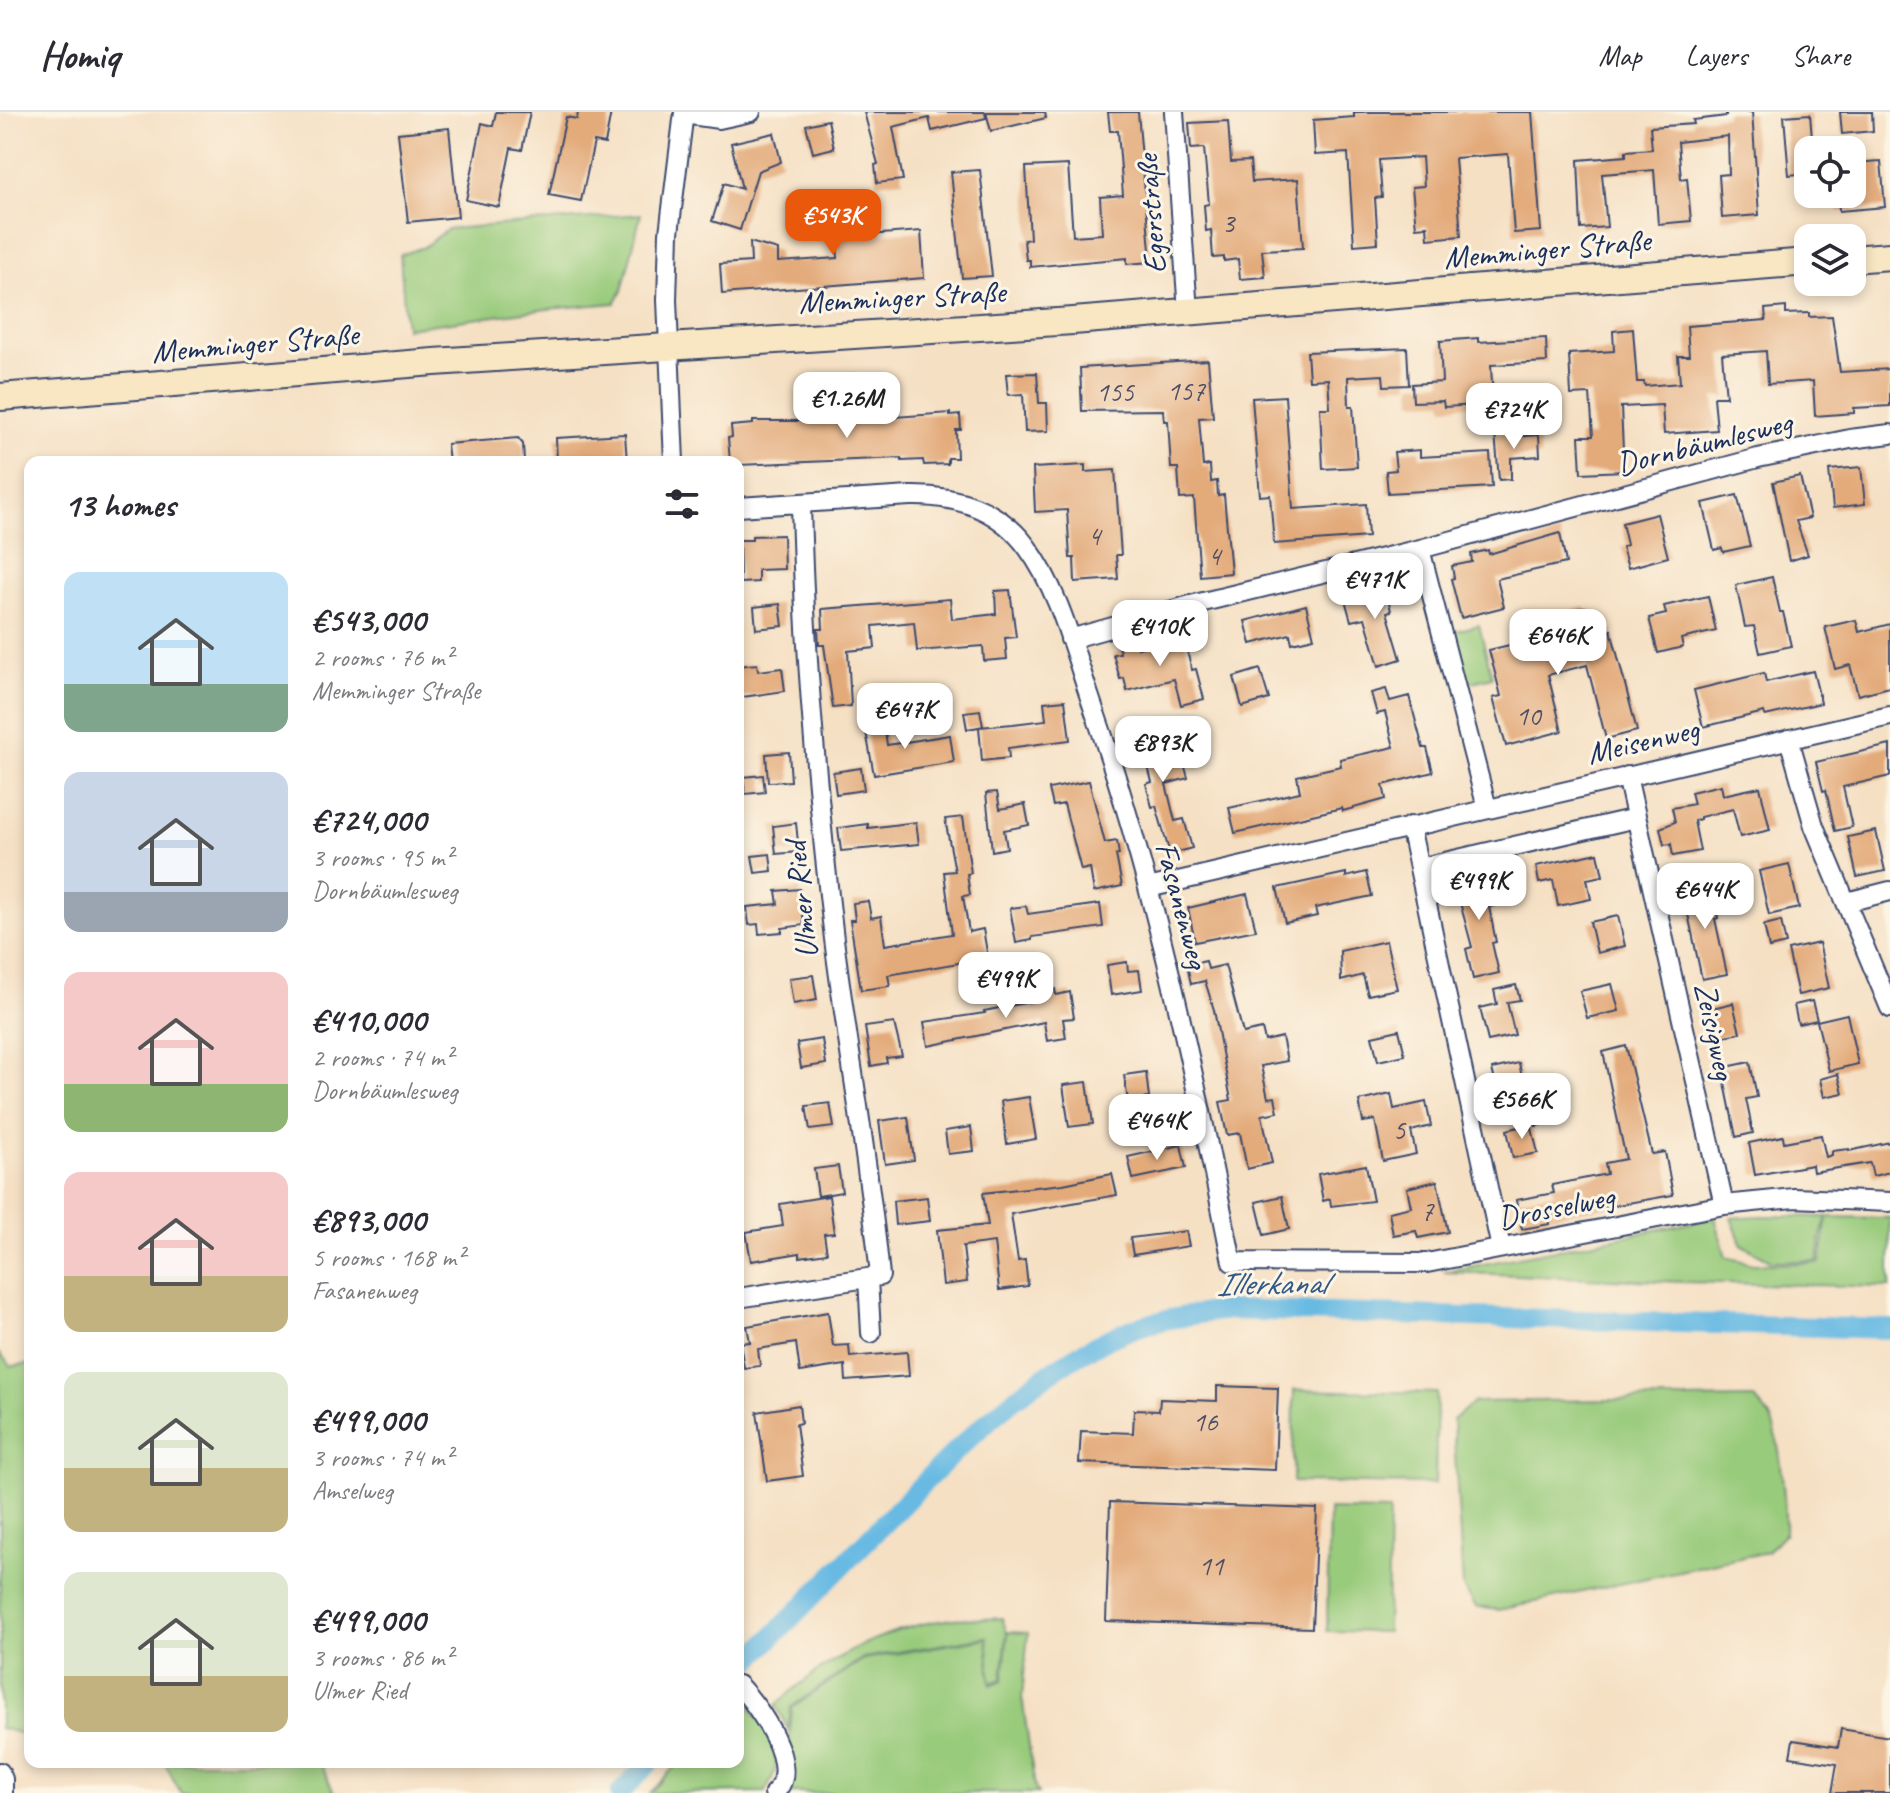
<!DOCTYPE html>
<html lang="en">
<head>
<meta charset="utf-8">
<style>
  :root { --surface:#fff; --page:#f2f2f3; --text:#2b2b33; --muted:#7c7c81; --line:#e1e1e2; --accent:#ea580c }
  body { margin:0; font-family:Caveat,sans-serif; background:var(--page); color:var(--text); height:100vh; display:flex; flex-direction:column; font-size:30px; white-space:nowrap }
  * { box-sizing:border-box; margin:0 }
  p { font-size:26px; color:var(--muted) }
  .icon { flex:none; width:44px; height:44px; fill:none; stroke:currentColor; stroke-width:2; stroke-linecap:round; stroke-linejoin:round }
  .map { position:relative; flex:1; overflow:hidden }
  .drawer { position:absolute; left:24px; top:344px; width:720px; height:1312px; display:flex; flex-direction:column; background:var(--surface); border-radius:16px; box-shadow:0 4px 12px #0003 }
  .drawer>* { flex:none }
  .buttons { position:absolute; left:1794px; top:24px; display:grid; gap:16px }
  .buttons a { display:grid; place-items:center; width:72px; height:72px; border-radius:16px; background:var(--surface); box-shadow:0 4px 12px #0003; font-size:40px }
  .price { position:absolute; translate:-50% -68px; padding:0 18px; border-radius:16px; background:#fff; color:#222; font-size:26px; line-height:52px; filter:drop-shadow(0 2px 4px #0008) }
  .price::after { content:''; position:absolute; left:50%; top:48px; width:24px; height:18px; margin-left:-12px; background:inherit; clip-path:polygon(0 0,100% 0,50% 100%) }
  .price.on { background:var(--accent); color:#fff }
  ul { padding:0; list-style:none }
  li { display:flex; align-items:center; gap:24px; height:200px; padding:0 40px }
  li span { display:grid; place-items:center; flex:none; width:224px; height:160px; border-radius:16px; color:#555 }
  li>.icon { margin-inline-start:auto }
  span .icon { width:96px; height:96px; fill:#fffc; stroke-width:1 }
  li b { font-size:34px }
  h2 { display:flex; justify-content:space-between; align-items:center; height:96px; padding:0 40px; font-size:34px }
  header { display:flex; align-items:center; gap:48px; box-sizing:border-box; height:112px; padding:0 40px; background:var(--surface); border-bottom:2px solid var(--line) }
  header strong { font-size:38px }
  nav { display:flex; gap:44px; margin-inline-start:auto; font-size:28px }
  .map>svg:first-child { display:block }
</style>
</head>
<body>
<header>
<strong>Homiq</strong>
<nav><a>Map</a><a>Layers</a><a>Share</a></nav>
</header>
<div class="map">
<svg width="1890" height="1681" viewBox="0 0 1890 1681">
  <rect width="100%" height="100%" fill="#fcf5e5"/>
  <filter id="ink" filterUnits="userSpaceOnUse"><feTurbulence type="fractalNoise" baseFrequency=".0125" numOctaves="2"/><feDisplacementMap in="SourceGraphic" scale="16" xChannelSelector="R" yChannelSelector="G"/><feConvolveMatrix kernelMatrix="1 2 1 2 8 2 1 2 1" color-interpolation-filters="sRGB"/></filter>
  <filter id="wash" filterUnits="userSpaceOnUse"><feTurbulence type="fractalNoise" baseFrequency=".006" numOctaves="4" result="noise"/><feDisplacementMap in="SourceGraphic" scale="32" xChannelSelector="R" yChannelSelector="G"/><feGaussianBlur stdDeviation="1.8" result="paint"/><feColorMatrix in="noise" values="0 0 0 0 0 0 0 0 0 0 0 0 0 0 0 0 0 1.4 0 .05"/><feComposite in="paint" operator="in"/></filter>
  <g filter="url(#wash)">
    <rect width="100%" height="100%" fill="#f5e0c4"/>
    <path fill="#99cb7b" stroke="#5a7d6c" stroke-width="2" d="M641 102 622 179 615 191 547 197 406 216 400 143 424 135 448 117Z
      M1479 513 1492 565 1464 572 1451 520Z
      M1759 1104 1890 1106V1175L1682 1170 1444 1160 1715 1106 1726 1145 1753 1152 1820 1151 1827 1105 1821 1124 1818 1149H1772L1742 1133 1731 1106Z
      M0 1242 11 1254 30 1252V1624L0 1616Z
      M1294 1278 1437 1281 1435 1372 1293 1370Z
      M1753 1286C1761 1293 1768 1300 1772 1310 1781 1332 1786 1397 1785 1421L1767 1440 1499 1498 1476 1495 1463 1475 1453 1308 1474 1290Z
      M1329 1398 1389 1399 1387 1520 1327 1519Z
      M1002 1506 1007 1521 1002 1567 991 1571 987 1525 863 1546 791 1595 788 1618 776 1593C823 1549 881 1516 946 1508 964 1505 984 1508 1002 1506Z
      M1008 1520 1028 1521 1022 1585 1035 1676 1038 1681H779L786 1676 792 1596 864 1547 987 1526 991 1573 1003 1568Z
      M741 1583C756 1601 774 1626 776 1650 777 1660 769 1671 765 1680L650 1681 679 1650H738V1587Z
      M164 1650H320L334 1681H181Z"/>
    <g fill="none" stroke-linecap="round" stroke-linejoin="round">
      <path stroke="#68bae3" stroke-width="20" d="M738 1560C789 1508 840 1456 891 1404 961 1333 1028 1261 1122 1221 1156 1207 1193 1203 1228 1198L1890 1217
        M620 1681 650 1650"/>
    </g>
    <g id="blocks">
      <path fill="#e3aa7a" d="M496 0H530L522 38 511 36 499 95 466 88 482 11 493 14Z
        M578 0H611L605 32 594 30 581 89 549 83 566 5 577 7Z
        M864 0H985L986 6 932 19 929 6 893 15 903 68 877 71 875 53 878 52Z
        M986 0H1045L1046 6 991 19Z
        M1108 0H1138L1151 150 1127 152V146L1030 155V148H1026L1024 128 1030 127 1026 55 1068 53 1073 124 1102 122 1100 85 1123 83 1118 19H1110Z
        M1354 0H1532L1541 119 1514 121 1508 42 1455 46 1461 124 1428 127 1427 114 1416 115 1412 75 1424 74 1422 45 1379 48 1382 85 1375 86 1378 131 1354 133 1348 41 1315 43 1313 8 1354 5Z
        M1726 0H1752L1759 103 1722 106 1719 63 1729 62 1728 24 1678 30 1681 67 1687 66 1691 109 1658 112 1654 58 1602 62 1607 115 1581 117 1578 48 1626 44V39L1652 37 1650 15 1694 12 1693 8 1726 4Z
        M1840 0H1872L1873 19 1842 22Z
        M1810 2 1813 38H1808V61L1789 63 1784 4Z
        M828 8 834 36 813 41 806 13Z
        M1228 9 1231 50 1250 49 1252 70 1298 67 1303 136 1262 138 1265 165 1240 167 1238 147 1224 149V145L1213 146 1211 118 1206 119 1204 93 1209 92 1204 36 1191 37 1189 11Z
        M449 16 458 105 408 110 398 21Z
        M774 21 781 50 758 59 740 118 712 109 724 71 742 77 731 31Z
        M1881 49 1885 95 1839 99 1838 82H1852V51Z
        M980 58 992 164 962 166 951 60Z
        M864 78 868 123 921 119 924 166 722 182 720 152 751 150 750 130 778 138V150L838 146 833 80Z
        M1786 195V202L1809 201V205L1832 204 1840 260 1890 257V294L1854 296V301L1815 304 1813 269 1768 272 1766 239 1722 242 1726 285H1714L1717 318 1664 322 1662 293 1621 295 1624 359 1581 361 1579 324H1593L1590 282 1571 283 1569 242 1614 239 1613 219 1633 217 1637 270H1644L1645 274 1680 271 1678 244H1689L1687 214 1766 208 1765 197Z
        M1478 226V230L1546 226 1547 250 1491 253 1493 292 1444 295 1443 289 1413 290 1412 272 1442 270 1440 229Z
        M1407 236 1409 273 1384 274 1383 263 1348 265 1349 294H1353L1357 355 1323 357 1320 296H1330L1328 267 1309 268 1307 240Z
        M1208 248 1213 305 1199 306 1203 354 1210 353 1211 370 1217 369 1218 384 1224 383 1231 461 1200 464 1194 386 1180 387 1178 356H1171L1168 309H1164L1163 298 1082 299 1080 256Z
        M1037 261 1039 291H1047L1048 319 1025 320 1023 282 1008 283 1006 262Z
        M1285 284 1293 397 1366 392 1368 425 1274 432 1270 383 1260 384 1252 286Z
        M950 301V304L960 303 961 318H956L957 346H948V352L924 353 923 348 902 349 901 346 738 353V350H730L728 326 732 325 731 314 753 312V309H838Z
        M1510 320V325L1539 323 1540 344 1511 346V367L1499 368 1495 321Z
        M625 322 627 350H557L556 326Z
        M518 326 523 332 524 350H449L447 332Z
        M1420 338V345L1490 341 1492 375 1388 381 1386 359 1396 358 1394 340Z
        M1085 353V360L1115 358 1121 443H1116L1118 467 1075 470 1074 446H1070L1067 398 1035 400 1033 356Z
        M1861 355 1865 392 1833 396 1829 358Z
        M1800 364 1810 406 1796 409 1808 443 1789 449 1773 370Z
        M1737 383 1750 434 1723 440 1722 436 1714 438 1703 391Z
        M1657 402 1668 445 1628 456 1622 435 1627 433 1622 411Z
        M1560 421 1566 451 1497 467 1504 495 1461 506 1451 467 1454 466 1452 454 1472 450 1471 442 1488 438 1489 442Z
        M783 423 784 457 758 458V470L740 471 739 428H752V424Z
        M1772 465 1780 500H1783L1791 534 1760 541 1754 514 1745 515 1736 473Z
        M1385 473 1391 499 1387 500 1401 547 1379 554 1365 506 1351 509 1344 484Z
        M1010 478 1016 525 1005 526 1007 547 984 549 983 534 917 539 914 510 873 514 875 536 848 539 851 594 833 596 824 533H819L818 517H823L822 497 950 487 952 507 996 502 995 479Z
        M1708 484 1716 519 1681 527 1683 535 1658 541 1649 506 1666 502 1664 494Z
        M780 492 783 514 756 517 754 495Z
        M1306 493 1314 526 1292 531 1290 522 1251 532 1245 509Z
        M1585 495 1592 523 1611 518 1637 619 1606 627 1587 553 1548 563 1562 619 1506 634 1493 586 1501 584 1489 538 1530 528 1525 510Z
        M1856 508 1859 520 1890 512V575L1858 583 1850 553 1835 557 1825 515Z
        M1183 524 1192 558 1196 557 1204 587 1181 593 1174 567 1127 579 1124 566 1120 567 1113 542 1120 541 1119 534 1136 530 1138 536Z
        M757 552 758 559 782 556 785 579 742 585 738 554Z
        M1260 557 1269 587 1242 595 1234 565Z
        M1813 559 1821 591 1765 604 1764 600 1703 615 1694 578 1764 561 1766 570Z
        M1386 577 1390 589 1409 584 1423 636H1427L1433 660 1383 673 1386 687 1343 699 1342 696 1235 721 1229 696 1300 680 1297 664 1341 654 1340 647 1394 635 1385 600 1377 602 1371 581Z
        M1065 588 1070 628 1008 636 1009 646 982 649 979 615 967 617 964 600 980 598 983 614 979 615 1013 612 1046 608 1044 590Z
        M883 606 887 633 950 623 954 650 874 663 864 609Z
        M1153 608 1162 642 1180 637 1188 666 1166 672 1175 709 1184 707 1192 736 1170 742 1156 694 1152 695 1146 672 1152 670 1144 639 1139 640 1133 613Z
        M1890 633V664L1843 675 1852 715 1835 719 1826 678 1823 679 1816 650Z
        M789 640 791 669 768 670 766 642Z
        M861 656 864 678 836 682 833 660Z
        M763 663 765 680 745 682 743 665Z
        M1089 669 1105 731 1117 729 1119 743H1116L1122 774 1094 780 1090 756 1081 758 1064 692 1053 694 1049 677Z
        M1721 673 1723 683 1760 675 1770 718 1740 725 1733 697 1700 705V707L1694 709 1700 739 1673 744 1671 732 1664 733 1660 716 1675 710 1672 696 1694 692 1691 680Z
        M997 680 1000 697 1025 692 1029 713 1004 718 1007 736 992 739 986 681Z
        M963 705 971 761 967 762 970 783 963 784 969 820 983 817 988 846 888 863 890 874 861 878 850 808H855L853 791 868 789 871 806 881 804 885 833 952 822 944 760 955 759 945 707Z
        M916 710 919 732 841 739 838 716 868 712V716Z
        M796 711 799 740 776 742 773 714Z
        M1876 719 1885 759 1857 765 1848 725Z
        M1598 741 1603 764 1587 767 1591 787 1558 794 1553 768 1539 771 1536 754Z
        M770 742 772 759 755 761 752 744Z
        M1789 752 1799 796 1769 803 1759 759Z
        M1366 760 1372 784 1315 796 1317 804 1285 811 1277 776 1346 761V765Z
        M1490 760 1498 793 1489 795 1496 830 1492 831 1499 861 1473 867 1466 837 1472 835 1454 768Z
        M1711 773 1718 806 1715 807 1727 862 1702 867 1683 779Z
        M800 777 804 813 782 816V820L759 822 758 812 749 813 747 795 778 792 776 779Z
        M1247 782 1256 818 1195 830 1188 796Z
        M1100 792 1103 815 1032 825V828L1016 831 1010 796 1026 794 1028 802Z
        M1618 804 1625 834 1597 841 1590 810Z
        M1781 809 1786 832 1769 836 1764 813Z
        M1386 829 1397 877 1368 883 1363 863 1341 869 1340 839Z
        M1819 831 1829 876 1798 883 1788 838Z
        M1206 849 1208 857 1225 853 1243 921 1262 917 1265 929 1282 925 1287 949 1261 954 1268 986 1275 985 1278 1000 1262 1003 1272 1051 1247 1057 1240 1021 1227 1023 1220 990 1231 988 1214 898 1205 869 1191 872 1187 853Z
        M1127 850 1128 859 1139 858 1142 878 1111 883 1107 853Z
        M813 863 817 888 793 892 789 866Z
        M1612 872 1619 899 1587 906 1580 879Z
        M1516 873 1520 888 1507 890 1515 923 1488 929 1480 896 1497 892 1494 878Z
        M1055 877 1056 883 1070 880 1074 906 1063 907 1066 926 1047 929 1044 910 928 934 924 910 985 901 984 899 1040 888 1039 880Z
        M1812 889 1817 908 1798 912 1794 893Z
        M1733 891 1740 921 1714 926 1708 897Z
        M1847 902 1858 952 1829 959 1817 909Z
        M894 911 902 944 886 946 887 951 871 954 865 915Z
        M1399 918 1405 943 1378 949 1372 924Z
        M822 927 826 952 801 956 797 931Z
        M1626 934 1652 1042 1665 1040 1673 1083 1549 1105 1550 1112 1522 1117 1516 1088 1554 1081 1552 1073 1607 1062 1605 1051 1626 1047 1603 940Z
        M1750 950 1757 985 1746 987 1753 1021 1736 1025 1722 956Z
        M1519 951 1525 979 1499 985 1492 957Z
        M1146 960 1149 986 1128 989 1124 963Z
        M1838 962 1843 981 1824 985 1820 967Z
        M1087 970 1093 1012 1069 1015 1063 973Z
        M1391 982 1394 997 1426 990 1431 1014 1411 1019 1416 1042 1383 1049 1375 1008 1363 1010 1359 989Z
        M1029 985 1036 1027 1007 1032 1001 989Z
        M830 991 834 1015 810 1018 806 994Z
        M1551 993 1555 1009 1536 1014 1532 998Z
        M908 1005 914 1048 885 1052 879 1009Z
        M1531 1012 1538 1041 1513 1046 1507 1018Z
        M971 1015 974 1039 948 1042 945 1019Z
        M1821 1023 1826 1045 1832 1043V1039L1849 1037V1039L1890 1030V1060L1873 1064 1870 1051 1813 1060 1812 1053 1755 1063 1749 1031 1783 1024 1784 1030Z
        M1181 1033 1186 1056 1133 1067 1128 1045Z
        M1366 1053 1373 1089 1331 1094 1330 1087 1323 1089 1318 1062Z
        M838 1054 842 1080 818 1084 814 1057Z
        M1112 1062 1117 1083 1011 1102 1018 1149 1025 1148 1028 1174 999 1178 994 1130 963 1134 967 1170 943 1173 937 1118 988 1113 983 1081 1063 1072Z
        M1437 1069 1448 1120 1418 1126 1416 1119 1393 1123 1389 1100 1411 1095 1407 1076Z
        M829 1084 834 1121 824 1122 827 1141 800 1145V1141L751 1149 746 1120 783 1114 780 1092Z
        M1282 1084 1289 1117 1264 1123 1256 1090Z
        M927 1085 930 1109 895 1113 893 1089Z
        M1186 1119 1189 1134 1133 1143 1130 1126Z
        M828 1200 833 1234 849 1233 850 1245 907 1240 909 1264 846 1269 845 1253 800 1260 796 1231 758 1237 760 1254 744 1256 740 1231 750 1230 747 1214Z
        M1217 1274 1278 1276 1275 1358 1079 1351 1081 1319 1133 1321 1134 1298 1159 1299 1160 1287 1217 1289Z
        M799 1293 801 1311 796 1312 803 1364 767 1369 757 1300Z
        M1110 1390 1317 1397 1312 1516 1106 1509Z
        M1841 1617 1890 1625V1681H1832L1837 1652 1790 1645 1793 1628 1838 1635Z"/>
    </g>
  </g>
  <g filter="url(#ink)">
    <use href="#blocks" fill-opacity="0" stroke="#3c4a6d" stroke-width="2"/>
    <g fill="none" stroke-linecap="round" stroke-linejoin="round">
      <defs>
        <path id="street" d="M1174 0 1188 200
          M684 2 719 7 751 0
          M674 350 667 188 669 121 684 0
          M738 395 910 384C956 383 999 397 1027 435 1059 478 1073 536 1090 586 1154 769 1194 960 1232 1150L1427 1151 1724 1093 1794 1086 1890 1090
          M1420 437 1487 696
          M1070 527 1191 493 1420 437 1758 346 1850 327 1890 322
          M1789 627 1814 714 1890 896
          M1627 664 1724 1093
          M1410 714 1419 756 1636 706
          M1419 756 1501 1136
          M1148 776 1890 604
          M1847 790 1890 779
          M868 1166 871 1221
          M738 1186 880 1164C869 1051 848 939 834 827 817 682 804 537 801 391
          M738 1573C758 1593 803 1656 774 1681
          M0 1660 3 1667V1681"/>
        <path id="secondary" d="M1852 147 1890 144
          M0 285 434 250 1073 209 1808 150"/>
      </defs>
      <use href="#street" stroke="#3c4a6d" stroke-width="22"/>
      <use href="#secondary" stroke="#3c4a6d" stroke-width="30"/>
      <use href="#street" stroke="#fff" stroke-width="18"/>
      <use href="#secondary" stroke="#f9e7c3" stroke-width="26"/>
    </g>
  </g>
  <g text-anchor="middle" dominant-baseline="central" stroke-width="6" stroke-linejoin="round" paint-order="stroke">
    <g font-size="28" fill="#4d4e65">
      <text x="1228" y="110">3</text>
      <text x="1186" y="278">157</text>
      <text x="1115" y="279">155</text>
      <text x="1094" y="423">4</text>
      <text x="1214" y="443">4</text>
      <text x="1528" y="603">10</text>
      <text x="1399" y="1017">5</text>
      <text x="1427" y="1098">7</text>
      <text x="1205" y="1309">16</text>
      <text x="1211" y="1453">11</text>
    </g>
    <g font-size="32" fill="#1b2f5e" stroke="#fcf5e5">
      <text transform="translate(1151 102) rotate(-94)">Egerstraße</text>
      <text transform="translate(1547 137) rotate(-5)">Memminger Straße</text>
      <text transform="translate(902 185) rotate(-3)">Memminger Straße</text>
      <text transform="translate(255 231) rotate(-5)">Memminger Straße</text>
      <text transform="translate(1704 331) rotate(-14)">Dornbäumlesweg</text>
      <text transform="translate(1643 629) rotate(-13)">Meisenweg</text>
      <text transform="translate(801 788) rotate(-96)">Ulmer Ried</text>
      <text transform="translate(1182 793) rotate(75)">Fasanenweg</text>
      <text transform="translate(1715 919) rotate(78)">Zeisigweg</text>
      <text transform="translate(1556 1095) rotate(-11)">Drosselweg</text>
    </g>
    <g font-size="34" font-style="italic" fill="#325986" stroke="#fcf5e5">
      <text transform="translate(1271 1171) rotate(-1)">Illerkanal</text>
    </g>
  </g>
</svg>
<div class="buttons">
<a><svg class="icon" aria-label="locate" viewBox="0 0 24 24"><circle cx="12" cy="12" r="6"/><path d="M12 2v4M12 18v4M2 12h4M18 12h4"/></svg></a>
<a><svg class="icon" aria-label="layers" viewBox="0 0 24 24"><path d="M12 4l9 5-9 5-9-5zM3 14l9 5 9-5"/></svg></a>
</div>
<b class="price on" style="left:833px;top:145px">€543K</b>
<b class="price" style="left:847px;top:328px">€1.26M</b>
<b class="price" style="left:1514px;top:339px">€724K</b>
<b class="price" style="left:1375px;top:509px">€471K</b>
<b class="price" style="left:1160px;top:556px">€410K</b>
<b class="price" style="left:1558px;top:565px">€646K</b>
<b class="price" style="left:905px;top:639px">€647K</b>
<b class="price" style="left:1163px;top:672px">€893K</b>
<b class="price" style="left:1479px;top:810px">€499K</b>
<b class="price" style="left:1705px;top:819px">€644K</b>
<b class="price" style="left:1006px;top:908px">€499K</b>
<b class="price" style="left:1522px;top:1029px">€566K</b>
<b class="price" style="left:1157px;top:1050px">€464K</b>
<section class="drawer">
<h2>13 homes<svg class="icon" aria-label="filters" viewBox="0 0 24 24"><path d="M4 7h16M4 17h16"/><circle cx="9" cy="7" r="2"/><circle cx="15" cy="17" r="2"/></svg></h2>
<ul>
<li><span style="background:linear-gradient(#bfe0f5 70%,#7fa58c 0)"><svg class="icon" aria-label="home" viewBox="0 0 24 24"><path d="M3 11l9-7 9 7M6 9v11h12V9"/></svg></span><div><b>€543,000</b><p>2 rooms · 76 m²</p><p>Memminger Straße</p></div></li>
<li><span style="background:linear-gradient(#c9d6e8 75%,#9aa5b1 0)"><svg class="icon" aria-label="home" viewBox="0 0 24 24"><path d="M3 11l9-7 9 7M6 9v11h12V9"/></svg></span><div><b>€724,000</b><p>3 rooms · 95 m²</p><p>Dornbäumlesweg</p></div></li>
<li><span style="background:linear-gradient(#f6c9c9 70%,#8fb573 0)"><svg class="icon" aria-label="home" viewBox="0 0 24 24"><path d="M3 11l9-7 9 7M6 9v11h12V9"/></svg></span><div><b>€410,000</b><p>2 rooms · 74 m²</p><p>Dornbäumlesweg</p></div></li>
<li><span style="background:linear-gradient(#f6c9c9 65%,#c2b280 0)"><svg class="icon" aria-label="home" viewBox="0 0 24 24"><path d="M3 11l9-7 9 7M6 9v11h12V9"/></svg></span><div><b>€893,000</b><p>5 rooms · 168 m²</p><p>Fasanenweg</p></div></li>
<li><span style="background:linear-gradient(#dfe7d0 60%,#c2b280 0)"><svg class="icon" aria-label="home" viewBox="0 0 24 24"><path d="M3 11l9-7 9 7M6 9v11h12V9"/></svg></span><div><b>€499,000</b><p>3 rooms · 74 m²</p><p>Amselweg</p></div></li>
<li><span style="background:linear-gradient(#dfe7d0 65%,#c2b280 0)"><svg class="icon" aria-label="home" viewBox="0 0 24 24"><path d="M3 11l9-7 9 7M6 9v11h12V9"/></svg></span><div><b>€499,000</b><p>3 rooms · 86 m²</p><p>Ulmer Ried</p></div></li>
</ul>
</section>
</div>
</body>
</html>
